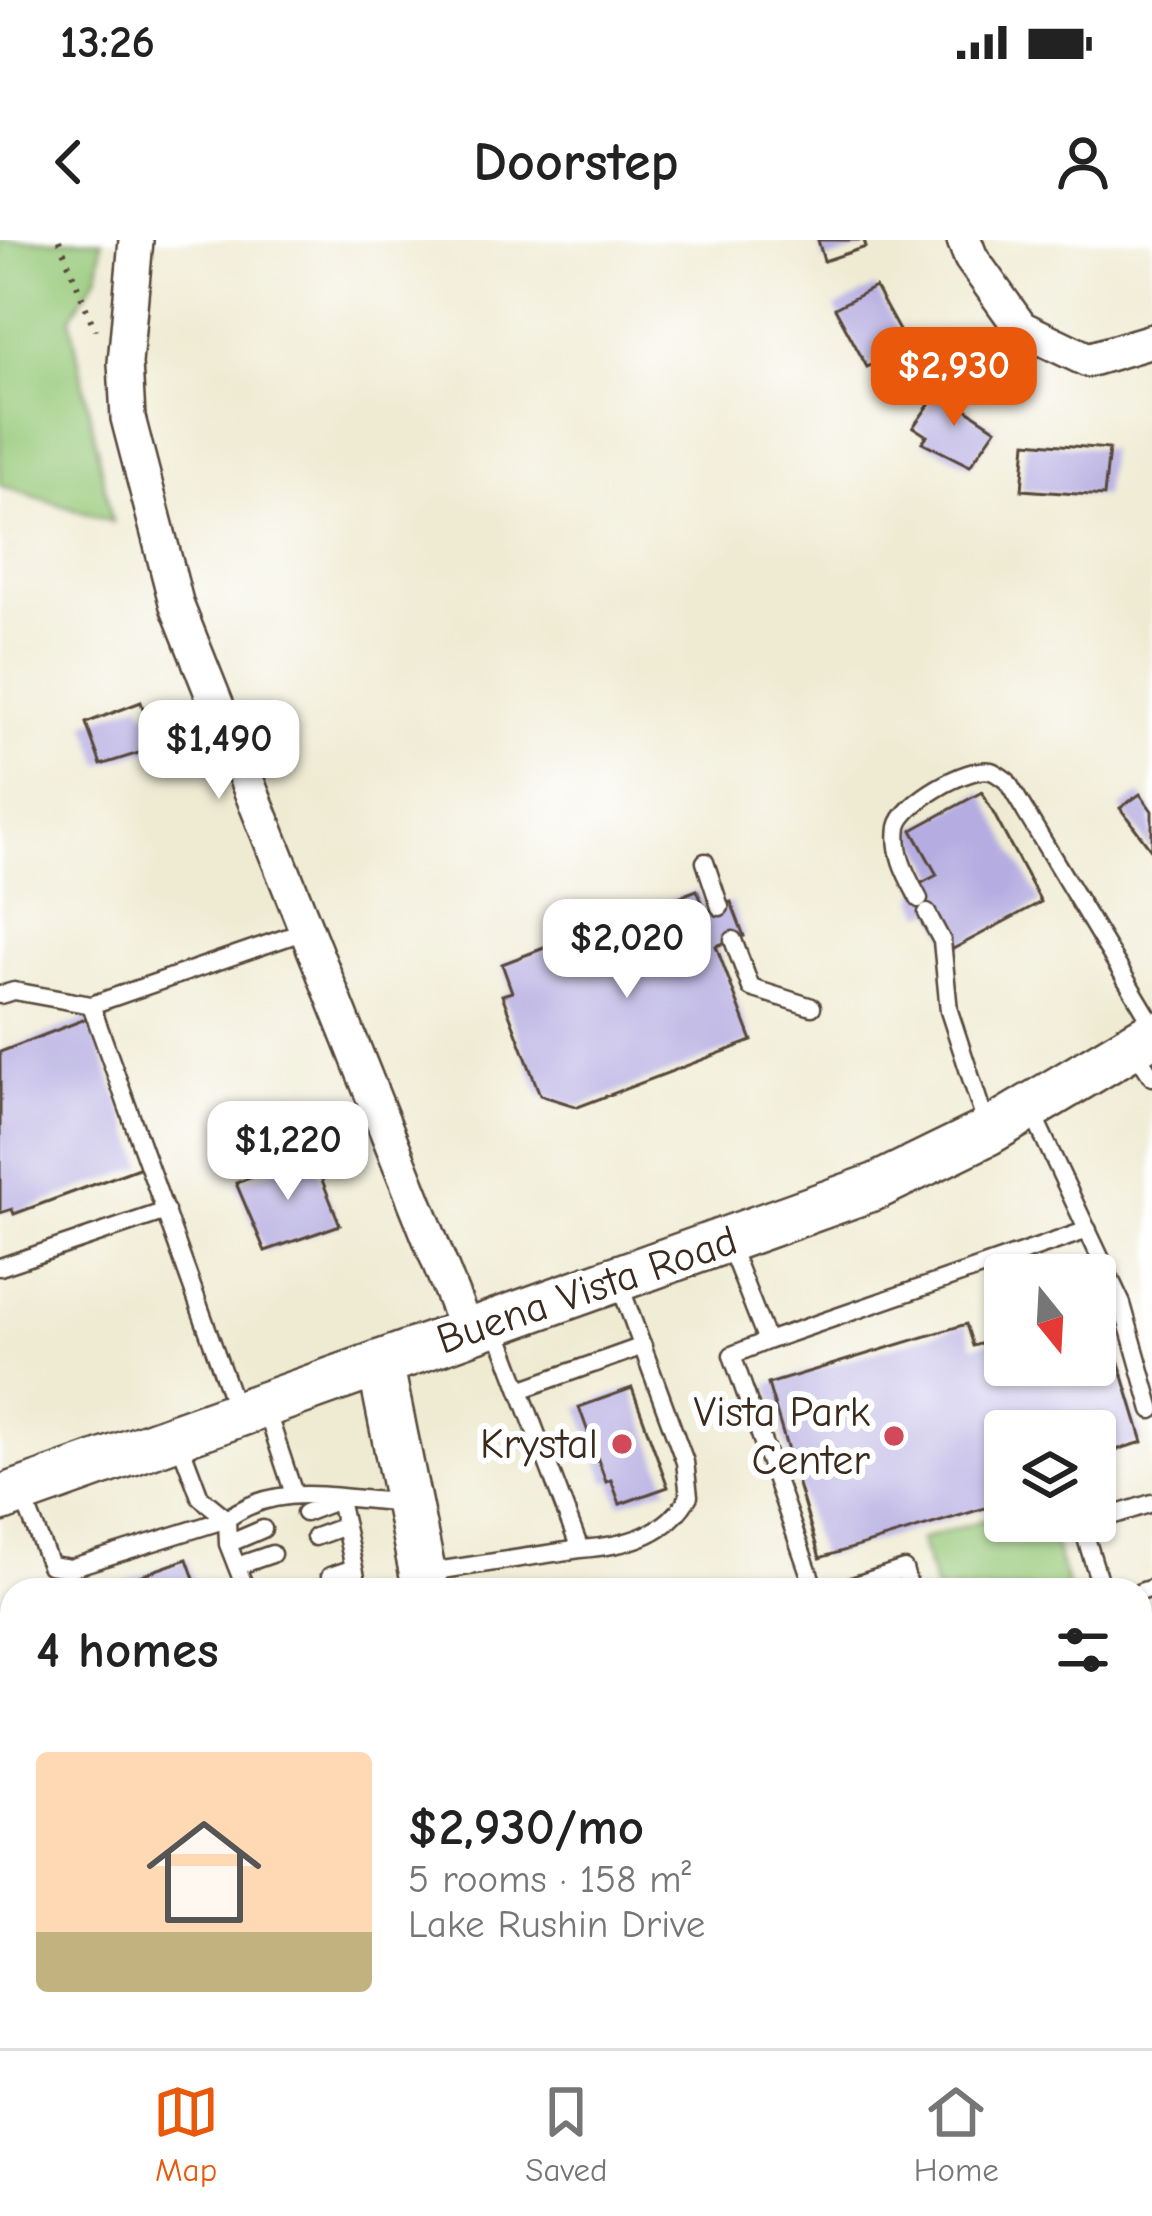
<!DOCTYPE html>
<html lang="en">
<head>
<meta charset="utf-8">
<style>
  :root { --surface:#fff; --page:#f6f6f6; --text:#222; --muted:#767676; --line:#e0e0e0; --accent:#ea580c }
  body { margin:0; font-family:"Comic Neue",sans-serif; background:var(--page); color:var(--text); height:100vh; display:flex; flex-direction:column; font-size:45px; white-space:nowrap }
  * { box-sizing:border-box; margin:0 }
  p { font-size:39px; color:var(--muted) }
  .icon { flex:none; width:66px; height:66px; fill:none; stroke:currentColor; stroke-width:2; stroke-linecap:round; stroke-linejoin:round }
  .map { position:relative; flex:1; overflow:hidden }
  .sheet { position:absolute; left:0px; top:1338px; width:1152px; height:471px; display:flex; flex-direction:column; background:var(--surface); border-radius:36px 36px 0 0; box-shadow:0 3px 9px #0004 }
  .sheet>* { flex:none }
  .needle { width:78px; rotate:162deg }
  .tools { position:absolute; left:984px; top:1014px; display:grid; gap:24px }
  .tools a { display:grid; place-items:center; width:132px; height:132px; border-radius:12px; background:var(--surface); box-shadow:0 3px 9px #0004; font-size:60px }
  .price { position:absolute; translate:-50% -102px; padding:0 27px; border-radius:24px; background:#fff; color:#222; font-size:39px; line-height:78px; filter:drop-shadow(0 3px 6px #0008) }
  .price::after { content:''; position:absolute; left:50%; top:72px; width:36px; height:27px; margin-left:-18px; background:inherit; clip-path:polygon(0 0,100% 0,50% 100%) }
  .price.selected { background:var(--accent); color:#fff }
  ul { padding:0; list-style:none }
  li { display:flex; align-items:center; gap:36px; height:300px; padding:0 36px }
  li span { display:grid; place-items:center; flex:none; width:336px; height:240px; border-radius:12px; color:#555 }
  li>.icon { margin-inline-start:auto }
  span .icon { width:144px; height:144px; fill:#fffc; stroke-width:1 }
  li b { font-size:51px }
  h2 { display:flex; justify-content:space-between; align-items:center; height:144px; padding:0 36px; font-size:51px }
  .status { display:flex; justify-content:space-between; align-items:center; height:84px; padding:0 60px; background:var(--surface); direction:ltr }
  .status svg { height:33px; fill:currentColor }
  header { display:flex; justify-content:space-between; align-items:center; height:156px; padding:0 36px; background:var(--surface); font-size:54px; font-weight:700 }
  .tabs { display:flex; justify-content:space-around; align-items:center; height:168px; border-top:3px solid var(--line); background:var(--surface); font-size:33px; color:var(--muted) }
  .tabs a { display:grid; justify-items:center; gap:6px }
  .tabs .selected { color:var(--accent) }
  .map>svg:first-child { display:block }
</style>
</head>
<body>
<div class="status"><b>13:26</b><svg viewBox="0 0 49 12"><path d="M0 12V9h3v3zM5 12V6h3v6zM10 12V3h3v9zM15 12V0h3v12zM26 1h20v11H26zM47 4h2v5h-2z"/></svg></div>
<header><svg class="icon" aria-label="back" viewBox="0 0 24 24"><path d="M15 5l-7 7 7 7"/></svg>Doorstep<svg class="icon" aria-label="person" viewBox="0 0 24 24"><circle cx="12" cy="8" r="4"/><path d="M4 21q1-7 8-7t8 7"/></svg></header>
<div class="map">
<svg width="1152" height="1808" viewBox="0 0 1152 1808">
  <rect width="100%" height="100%" fill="#fff"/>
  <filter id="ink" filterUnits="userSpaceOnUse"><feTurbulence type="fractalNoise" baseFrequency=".00833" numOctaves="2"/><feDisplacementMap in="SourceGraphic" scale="24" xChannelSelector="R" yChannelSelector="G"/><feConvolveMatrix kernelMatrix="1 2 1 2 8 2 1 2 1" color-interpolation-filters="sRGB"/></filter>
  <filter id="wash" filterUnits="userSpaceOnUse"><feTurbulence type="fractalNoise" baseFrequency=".004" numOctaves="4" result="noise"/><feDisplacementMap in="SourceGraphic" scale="48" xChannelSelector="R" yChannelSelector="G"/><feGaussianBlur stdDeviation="2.7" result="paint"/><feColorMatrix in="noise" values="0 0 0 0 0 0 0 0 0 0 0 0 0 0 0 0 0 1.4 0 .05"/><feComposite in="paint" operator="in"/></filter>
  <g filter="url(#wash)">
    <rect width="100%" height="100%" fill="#efebd3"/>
    <path fill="#96c979" stroke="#687a4c" stroke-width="3" d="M0 0H102L98 34 70 78 112 282 0 245Z
      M1005 1273V1281H1047L1069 1350H936L920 1300Z"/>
    <g id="blocks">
      <path fill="#b5ade1" d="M818 0H864L866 7 824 21Z
        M875 47 908 107 867 127 835 68Z
        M939 151 996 189 970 226 922 202 927 196 913 187Z
        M1026 202 1109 209 1104 256 1022 250Z
        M141 462 144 472 154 468 163 492 154 495 158 507 101 525 86 483Z
        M982 552 1041 662 953 709 933 670 924 675 916 661 918 645 937 635 912 590Z
        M1140 554 1152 571V611L1120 568Z
        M697 650 706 672 731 662 744 696 716 706 752 801 578 867 540 855 502 755 512 752 502 724Z
        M88 778 144 926 14 974 12 969 0 973V812Z
        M312 915 340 985 265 1011 236 943Z
        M1106 1080 1143 1202 1095 1216V1191H1005V1262L820 1318 768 1144 966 1084 973 1106 993 1100 997 1113 1005 1111V1125H1095V1084Z
        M632 1148 668 1247 620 1264 611 1240 606 1242 579 1167Z
        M187 1319 198 1350H102V1349Z
        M1152 1669V1711L1140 1714V1671Z
        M1152 1741V1798L1140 1800V1742Z
        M727 1797H874L875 1808H671Z
        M903 1797H1092L1093 1805 905 1808Z"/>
    </g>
  </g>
  <g filter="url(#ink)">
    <use href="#blocks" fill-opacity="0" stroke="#564739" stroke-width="3"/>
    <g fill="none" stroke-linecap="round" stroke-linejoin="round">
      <defs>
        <path id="lane" d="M705 622 720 667
          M919 659C907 636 894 615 898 587 902 564 968 525 991 531 995 532 1003 538 1007 541L1152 783
          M927 673 942 701 949 771 988 890
          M733 700 751 748 812 767
          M0 755 14 751 91 765
          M1133 808 1152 837
          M1030 868 1122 1064 1152 1170
          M728 1002 767 1101 732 1115 815 1350
          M0 1027 166 971
          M767 1101 1088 990
          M520 1150 643 1106
          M265 1166 293 1251
          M237 1172 91 765 308 690
          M179 1201 200 1257 227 1279
          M21 1252 50 1325 70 1328 227 1279
          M305 1273 339 1260 359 1350
          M1095 1281 1082 1285 1102 1350
          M1095 1281 1152 1263
          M315 1297 345 1286
          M228 1304 263 1289
          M580 1309C624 1306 667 1296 689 1256L685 1222 619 1043
          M237 1326 272 1314
          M423 1333 580 1309 495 1084
          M330 1336 354 1328
          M246 1350 228 1304 227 1279C281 1238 345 1262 407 1262
          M840 1350 904 1329 910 1350
          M1140 1352 1152 1348
          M0 1627 12 1662
          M229 1797 232 1808
          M282 1797 301 1808
          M43 1808 74 1797"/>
        <path id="street" d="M136 0 125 123 128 178 177 366 467 1092
          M964 0 971 18 1021 88 1088 120 1152 101"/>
        <path id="secondary" d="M380 1123 426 1350
          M0 1259 877 946 988 892 1152 794
          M506 1797 508 1808"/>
      </defs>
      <use href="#lane" stroke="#564739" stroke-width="21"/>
      <use href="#street" stroke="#564739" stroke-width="38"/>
      <use href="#secondary" stroke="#564739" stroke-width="50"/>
      <path stroke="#564739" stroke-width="6" stroke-dasharray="3 9" stroke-linecap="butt" d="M59 0 95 90"/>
      <use href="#lane" stroke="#fff" stroke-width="16"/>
      <use href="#street" stroke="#fff" stroke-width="33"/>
      <use href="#secondary" stroke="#fff" stroke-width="45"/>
    </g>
  </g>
  <g fill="#d1495b" stroke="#fff" stroke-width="4.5">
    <circle cx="894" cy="1196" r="12"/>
    <circle cx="622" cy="1204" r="12"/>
  </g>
  <g text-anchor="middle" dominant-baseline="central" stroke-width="12" stroke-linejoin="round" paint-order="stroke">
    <g font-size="42" fill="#3b2a1e" stroke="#fff">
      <text transform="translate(587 1050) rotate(-19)">Buena Vista Road</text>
    </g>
    <g font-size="42" fill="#3b2a1e" stroke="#fff" text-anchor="end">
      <text x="870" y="1172">Vista Park<tspan x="870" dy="48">Center</tspan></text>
      <text x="598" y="1204">Krystal</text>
    </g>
  </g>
</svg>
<div class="tools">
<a><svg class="needle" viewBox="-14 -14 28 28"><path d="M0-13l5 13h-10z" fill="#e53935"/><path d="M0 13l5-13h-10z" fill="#767676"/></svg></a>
<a><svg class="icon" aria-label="layers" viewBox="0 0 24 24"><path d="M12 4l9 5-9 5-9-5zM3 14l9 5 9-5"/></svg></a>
</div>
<b class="price selected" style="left:954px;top:189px">$2,930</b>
<b class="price" style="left:219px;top:562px">$1,490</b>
<b class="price" style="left:627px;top:761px">$2,020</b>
<b class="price" style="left:288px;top:963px">$1,220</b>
<section class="sheet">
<h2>4 homes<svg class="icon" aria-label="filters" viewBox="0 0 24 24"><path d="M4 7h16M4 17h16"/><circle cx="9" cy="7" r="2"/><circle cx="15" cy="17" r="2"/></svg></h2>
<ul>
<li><span style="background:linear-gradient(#ffd9b3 75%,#c2b280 0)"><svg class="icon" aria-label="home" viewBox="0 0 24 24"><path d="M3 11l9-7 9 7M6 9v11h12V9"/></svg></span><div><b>$2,930/mo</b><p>5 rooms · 158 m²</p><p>Lake Rushin Drive</p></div></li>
</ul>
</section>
</div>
<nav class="tabs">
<a class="selected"><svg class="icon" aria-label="map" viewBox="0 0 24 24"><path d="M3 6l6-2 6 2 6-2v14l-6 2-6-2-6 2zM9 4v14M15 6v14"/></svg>Map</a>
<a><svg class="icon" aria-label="saved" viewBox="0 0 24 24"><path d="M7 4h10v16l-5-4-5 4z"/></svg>Saved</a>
<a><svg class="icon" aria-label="home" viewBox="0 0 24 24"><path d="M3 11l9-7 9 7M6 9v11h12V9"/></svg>Home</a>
</nav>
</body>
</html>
